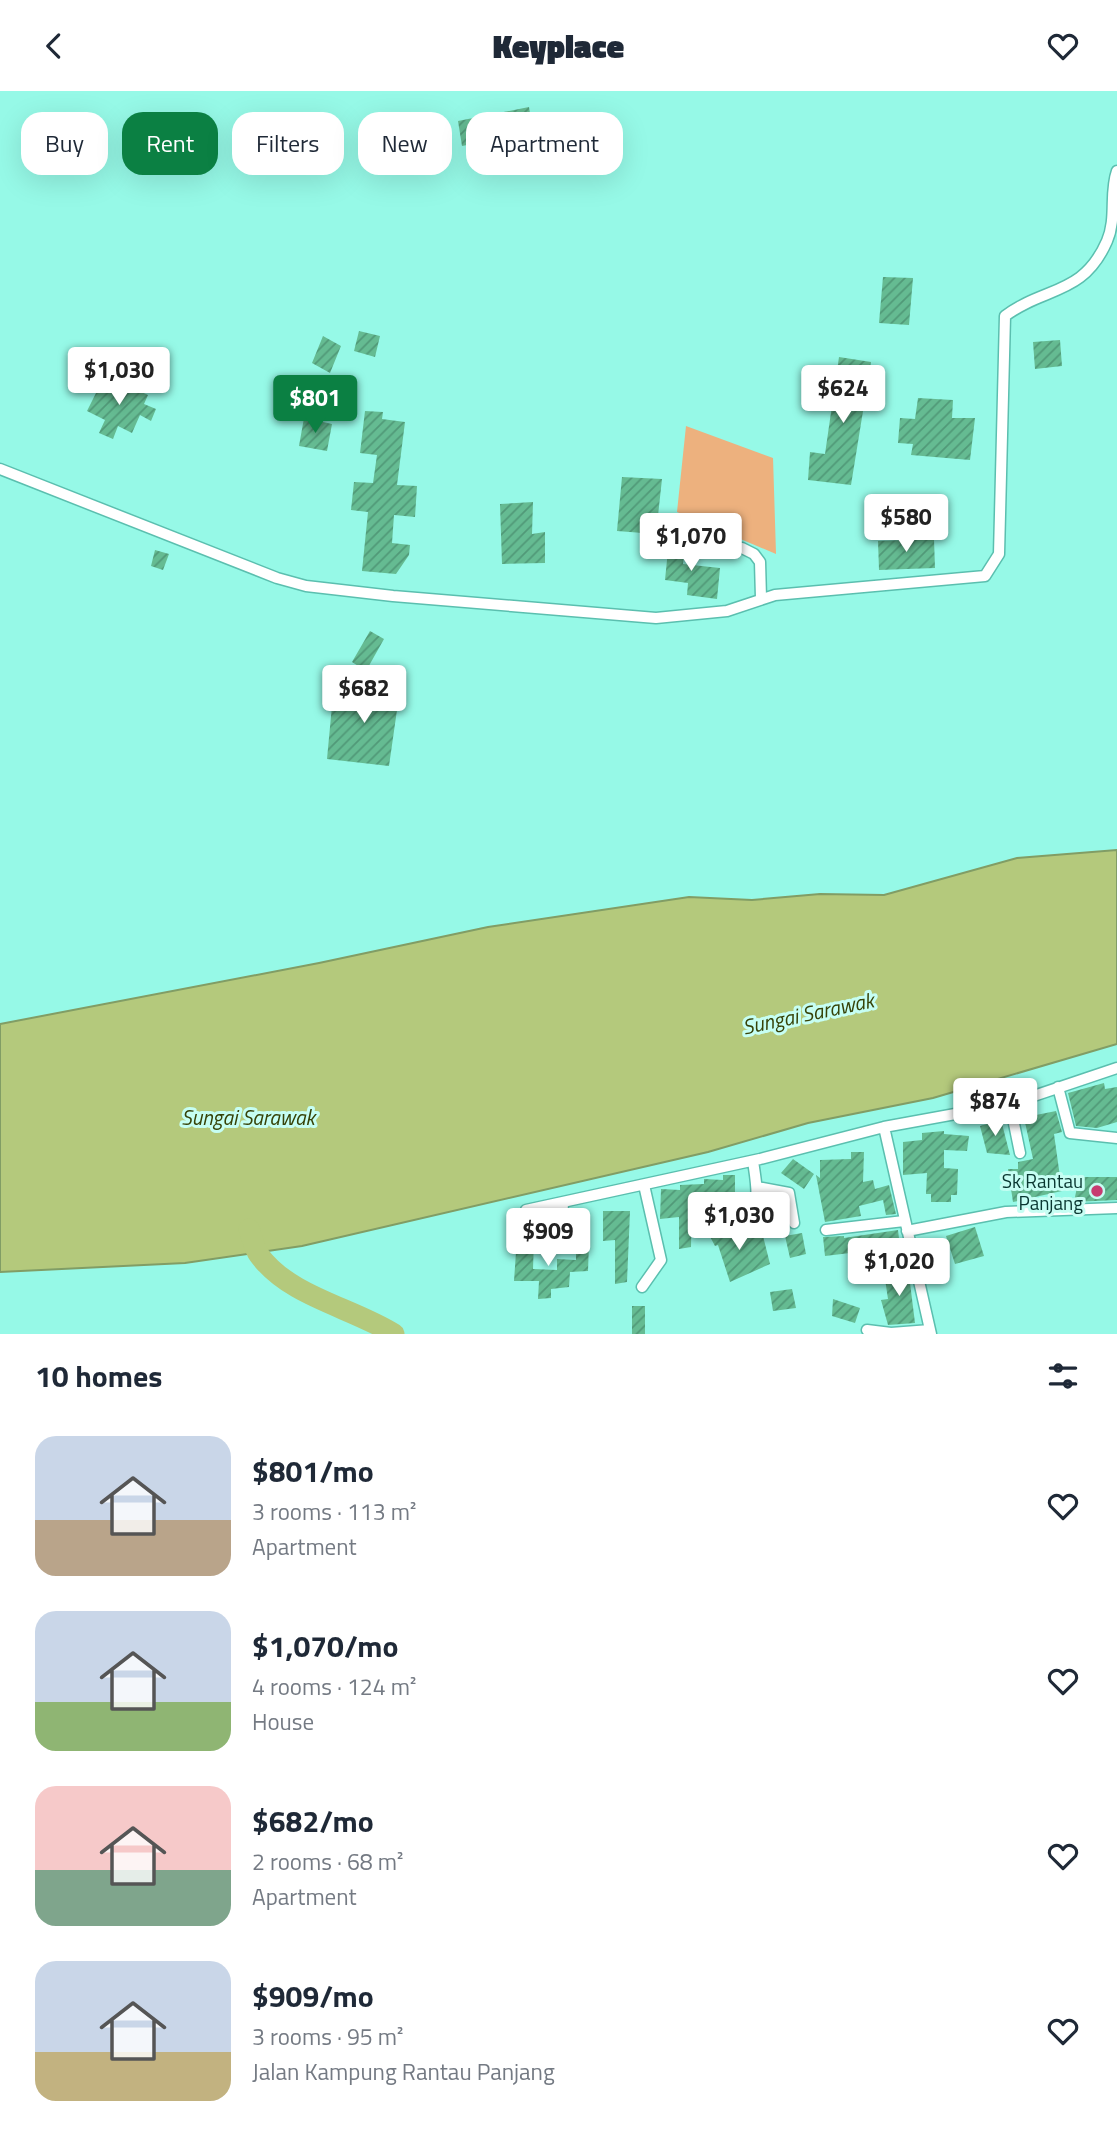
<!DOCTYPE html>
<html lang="en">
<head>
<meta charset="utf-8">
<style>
  :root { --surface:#fff; --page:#f6f6f7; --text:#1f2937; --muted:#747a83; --accent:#0b8043 }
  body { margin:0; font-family:"Titillium Web",sans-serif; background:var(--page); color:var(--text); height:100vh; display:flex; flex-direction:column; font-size:26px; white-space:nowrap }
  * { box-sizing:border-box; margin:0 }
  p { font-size:23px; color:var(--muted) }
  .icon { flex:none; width:38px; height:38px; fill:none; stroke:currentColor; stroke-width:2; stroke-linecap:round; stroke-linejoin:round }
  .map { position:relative; height:1243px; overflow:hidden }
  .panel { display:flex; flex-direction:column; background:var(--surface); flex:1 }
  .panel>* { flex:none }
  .guide { position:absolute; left:21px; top:21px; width:700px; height:63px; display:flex; gap:14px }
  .price { position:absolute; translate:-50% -60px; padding:0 16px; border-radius:7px; background:#fff; color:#222; font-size:23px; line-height:46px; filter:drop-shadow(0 2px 4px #0008) }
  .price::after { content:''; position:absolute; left:50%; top:42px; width:21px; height:16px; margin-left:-10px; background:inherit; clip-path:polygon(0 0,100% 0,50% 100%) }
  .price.current { background:var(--accent); color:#fff }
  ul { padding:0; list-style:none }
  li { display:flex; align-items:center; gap:21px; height:175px; padding:0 35px }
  li span { display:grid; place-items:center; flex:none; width:196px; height:140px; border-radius:21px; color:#555 }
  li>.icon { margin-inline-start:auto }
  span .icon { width:84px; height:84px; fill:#fffc; stroke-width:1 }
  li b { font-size:30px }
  h2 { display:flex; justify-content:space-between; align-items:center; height:84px; padding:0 35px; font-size:30px }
  .tag { padding:0 24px; border-radius:21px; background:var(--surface); box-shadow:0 7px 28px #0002; font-size:24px; line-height:63px }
  .tag.current { background:var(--accent); color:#fff }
  header { display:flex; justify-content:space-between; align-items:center; height:91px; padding:0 35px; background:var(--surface); font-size:32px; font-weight:800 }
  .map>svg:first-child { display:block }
</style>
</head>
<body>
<header><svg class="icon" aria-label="back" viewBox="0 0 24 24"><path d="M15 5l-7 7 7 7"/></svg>Keyplace<svg class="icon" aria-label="heart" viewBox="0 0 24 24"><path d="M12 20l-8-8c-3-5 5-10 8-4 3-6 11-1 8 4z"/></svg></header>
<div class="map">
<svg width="1117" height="1243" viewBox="0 0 1117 1243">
  <defs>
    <pattern id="building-hatch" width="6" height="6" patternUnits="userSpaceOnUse" patternTransform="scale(1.75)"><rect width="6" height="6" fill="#65bb92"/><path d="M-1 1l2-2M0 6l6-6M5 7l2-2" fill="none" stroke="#519978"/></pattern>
  </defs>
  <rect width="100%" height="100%" fill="#96f9e7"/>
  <path fill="#edb17e" d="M686 335 773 367 776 463 677 421Z"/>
  <path fill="#b4c97c" stroke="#819d65" stroke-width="2" d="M1117 759V953L933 1007 808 1032 708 1061 302 1155 185 1172 0 1181V933L319 872 488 836 689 806 752 809 820 803 884 804 1017 767Z"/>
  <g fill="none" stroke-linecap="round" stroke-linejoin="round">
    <path stroke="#b4c97c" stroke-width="21" d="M249 1138C252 1146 254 1157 259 1164 290 1206 351 1216 394 1243"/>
  </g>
  <path fill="url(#building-hatch)" d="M529 16 533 41 462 55 458 30Z
    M883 186 913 187 909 234 879 232Z
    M359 240 380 245 375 266 354 260Z
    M323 245 341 255 330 282 312 272Z
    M1060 249 1062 275 1035 278 1033 251Z
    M839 266 871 271 851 394 808 389 810 361 825 363Z
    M105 284 148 304 144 313 156 318 151 330 140 324 132 342 118 335 113 348 99 342 105 329 87 320Z
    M918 307 953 309 952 327H975L970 369 911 364 913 353 898 352 900 327 915 328Z
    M365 320 383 321 382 328 405 331 397 394 417 395 415 426 394 424 392 452 410 454 409 464 396 483 362 480 368 421 351 419 354 391 373 392 377 364 360 362Z
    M304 327 332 333 327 360 299 355Z
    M622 386 662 388 656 443 617 440Z
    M533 411 532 443 545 441V472L502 473 500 413Z
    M934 448 935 477 879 479 878 450Z
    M669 449 685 451 683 473 720 477 717 508 687 504 688 492 665 489Z
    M155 459 169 463 163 479 151 475Z
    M370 540 384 548 366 580 352 571Z
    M355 592 400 598 389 675 327 668 333 604 354 606Z
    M1104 992 1105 998 1117 996V1031L1097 1037 1076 1035 1068 1002Z
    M1035 1019 1036 1024 1056 1020 1062 1041 1054 1043 1062 1100 1013 1111 1008 1078H1018V1071L1033 1068 1023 1022Z
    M1001 1029 1010 1064 987 1062 980 1035Z
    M944 1040V1043L969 1045 967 1060 944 1059V1077L958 1078 957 1104H951V1111H931V1103H926L927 1082 903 1084V1051L922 1049V1042Z
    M851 1061H864L863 1091 873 1089 875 1098 889 1094 896 1123 886 1124 883 1109 859 1115 861 1125 825 1131 816 1084 820 1087V1069L851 1068Z
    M793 1068 814 1083 804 1098 781 1082Z
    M723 1084H735V1112L695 1118 692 1112 691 1156 679 1158V1126L660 1128 661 1098 680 1099V1094L704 1093V1088L723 1089Z
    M1079 1086H1117V1109L1074 1111Z
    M603 1120H630L627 1191 615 1193V1149L603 1150Z
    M783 1123 787 1140 771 1144 768 1127Z
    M722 1129 728 1144 737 1150 762 1141 770 1173 730 1191 718 1154 715 1155 705 1136Z
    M975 1136 984 1165 955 1173 946 1145Z
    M898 1139 900 1156 825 1165 823 1146 844 1145V1147Z
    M802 1142 806 1163 790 1167 785 1145Z
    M517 1147 534 1148 533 1178 557 1179V1168L576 1169V1151L589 1152 588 1180 570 1181 569 1196 551 1198V1207L538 1208 539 1190H514Z
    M908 1176 915 1232 888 1234 881 1209 888 1208 884 1181Z
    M792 1198 796 1217 773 1220 770 1201Z
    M833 1208 860 1217 855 1232 832 1225Z
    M632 1215H645V1243H632Z"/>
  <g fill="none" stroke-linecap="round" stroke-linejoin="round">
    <defs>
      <path id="minor" d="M0 378 277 487 306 495 393 505 656 527 727 520 775 504 985 485 999 463 1005 225C1045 195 1083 205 1107 150 1117 127 1109 102 1117 80
        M676 434 708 454 742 457 754 463 760 471 761 507
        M1058 996 1070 1042 1117 1047
        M1010 1013 1020 1062
        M884 1036 1010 1013 1117 977
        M757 1096 789 1102 794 1132
        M526 1119 760 1068 884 1036 931 1243
        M734 1139C764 1125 757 1098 753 1070
        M826 1139 904 1130
        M907 1140 1006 1121 1117 1117
        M561 1151 563 1112
        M642 1196 661 1169 644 1094
        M867 1239 891 1242 930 1239"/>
    </defs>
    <use href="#minor" stroke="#5bbfaf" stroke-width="13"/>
    <use href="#minor" stroke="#fff" stroke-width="10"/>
  </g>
  <circle fill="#c73c71" stroke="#c6fef3" stroke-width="2.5" cx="1097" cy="1100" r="7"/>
  <g text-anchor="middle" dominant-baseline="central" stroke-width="6" stroke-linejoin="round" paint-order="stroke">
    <g font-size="19" fill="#093630" stroke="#c6fef3" text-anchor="end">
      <text x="1083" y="1089">Sk Rantau<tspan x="1083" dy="22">Panjang</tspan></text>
    </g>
    <g font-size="21" font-style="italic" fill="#364207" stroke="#c6fef3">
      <text transform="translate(808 922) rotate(-12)">Sungai Sarawak</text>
      <text x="248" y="1026">Sungai Sarawak</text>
    </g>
  </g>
</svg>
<b class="price" style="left:119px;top:316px">$1,030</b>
<b class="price" style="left:843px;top:334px">$624</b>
<b class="price current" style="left:315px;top:344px">$801</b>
<b class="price" style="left:906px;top:463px">$580</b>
<b class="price" style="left:691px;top:482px">$1,070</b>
<b class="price" style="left:364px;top:634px">$682</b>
<b class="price" style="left:995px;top:1047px">$874</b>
<b class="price" style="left:739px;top:1161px">$1,030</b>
<b class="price" style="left:548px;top:1177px">$909</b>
<b class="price" style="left:899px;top:1207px">$1,020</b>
<div class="guide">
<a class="tag">Buy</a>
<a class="tag current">Rent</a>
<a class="tag">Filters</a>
<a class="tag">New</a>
<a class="tag">Apartment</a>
</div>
</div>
<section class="panel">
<h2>10 homes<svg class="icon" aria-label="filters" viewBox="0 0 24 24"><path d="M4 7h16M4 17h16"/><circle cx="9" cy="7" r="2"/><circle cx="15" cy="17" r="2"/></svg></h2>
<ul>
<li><span style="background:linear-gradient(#c9d6e8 60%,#b9a48a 0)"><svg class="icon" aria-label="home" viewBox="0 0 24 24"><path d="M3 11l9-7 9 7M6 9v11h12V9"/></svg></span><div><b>$801/mo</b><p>3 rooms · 113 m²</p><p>Apartment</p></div><svg class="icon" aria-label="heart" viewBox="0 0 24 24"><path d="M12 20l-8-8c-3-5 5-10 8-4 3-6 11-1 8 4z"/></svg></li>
<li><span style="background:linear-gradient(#c9d6e8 65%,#8fb573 0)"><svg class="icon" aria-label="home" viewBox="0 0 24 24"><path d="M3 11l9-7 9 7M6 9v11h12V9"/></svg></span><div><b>$1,070/mo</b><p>4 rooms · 124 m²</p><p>House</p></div><svg class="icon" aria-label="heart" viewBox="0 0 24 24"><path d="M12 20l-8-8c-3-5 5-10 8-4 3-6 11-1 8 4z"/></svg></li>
<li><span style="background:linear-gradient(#f6c9c9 60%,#7fa58c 0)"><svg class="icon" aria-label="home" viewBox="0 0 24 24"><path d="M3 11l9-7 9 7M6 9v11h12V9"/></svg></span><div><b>$682/mo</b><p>2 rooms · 68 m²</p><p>Apartment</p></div><svg class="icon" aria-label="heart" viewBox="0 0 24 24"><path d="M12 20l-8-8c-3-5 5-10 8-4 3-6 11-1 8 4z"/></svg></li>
<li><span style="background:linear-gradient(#c9d6e8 65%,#c2b280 0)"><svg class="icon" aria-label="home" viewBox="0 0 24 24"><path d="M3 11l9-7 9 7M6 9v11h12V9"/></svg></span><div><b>$909/mo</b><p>3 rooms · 95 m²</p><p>Jalan Kampung Rantau Panjang</p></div><svg class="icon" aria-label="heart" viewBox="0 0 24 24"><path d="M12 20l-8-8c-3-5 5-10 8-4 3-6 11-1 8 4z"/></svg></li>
</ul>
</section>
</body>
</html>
